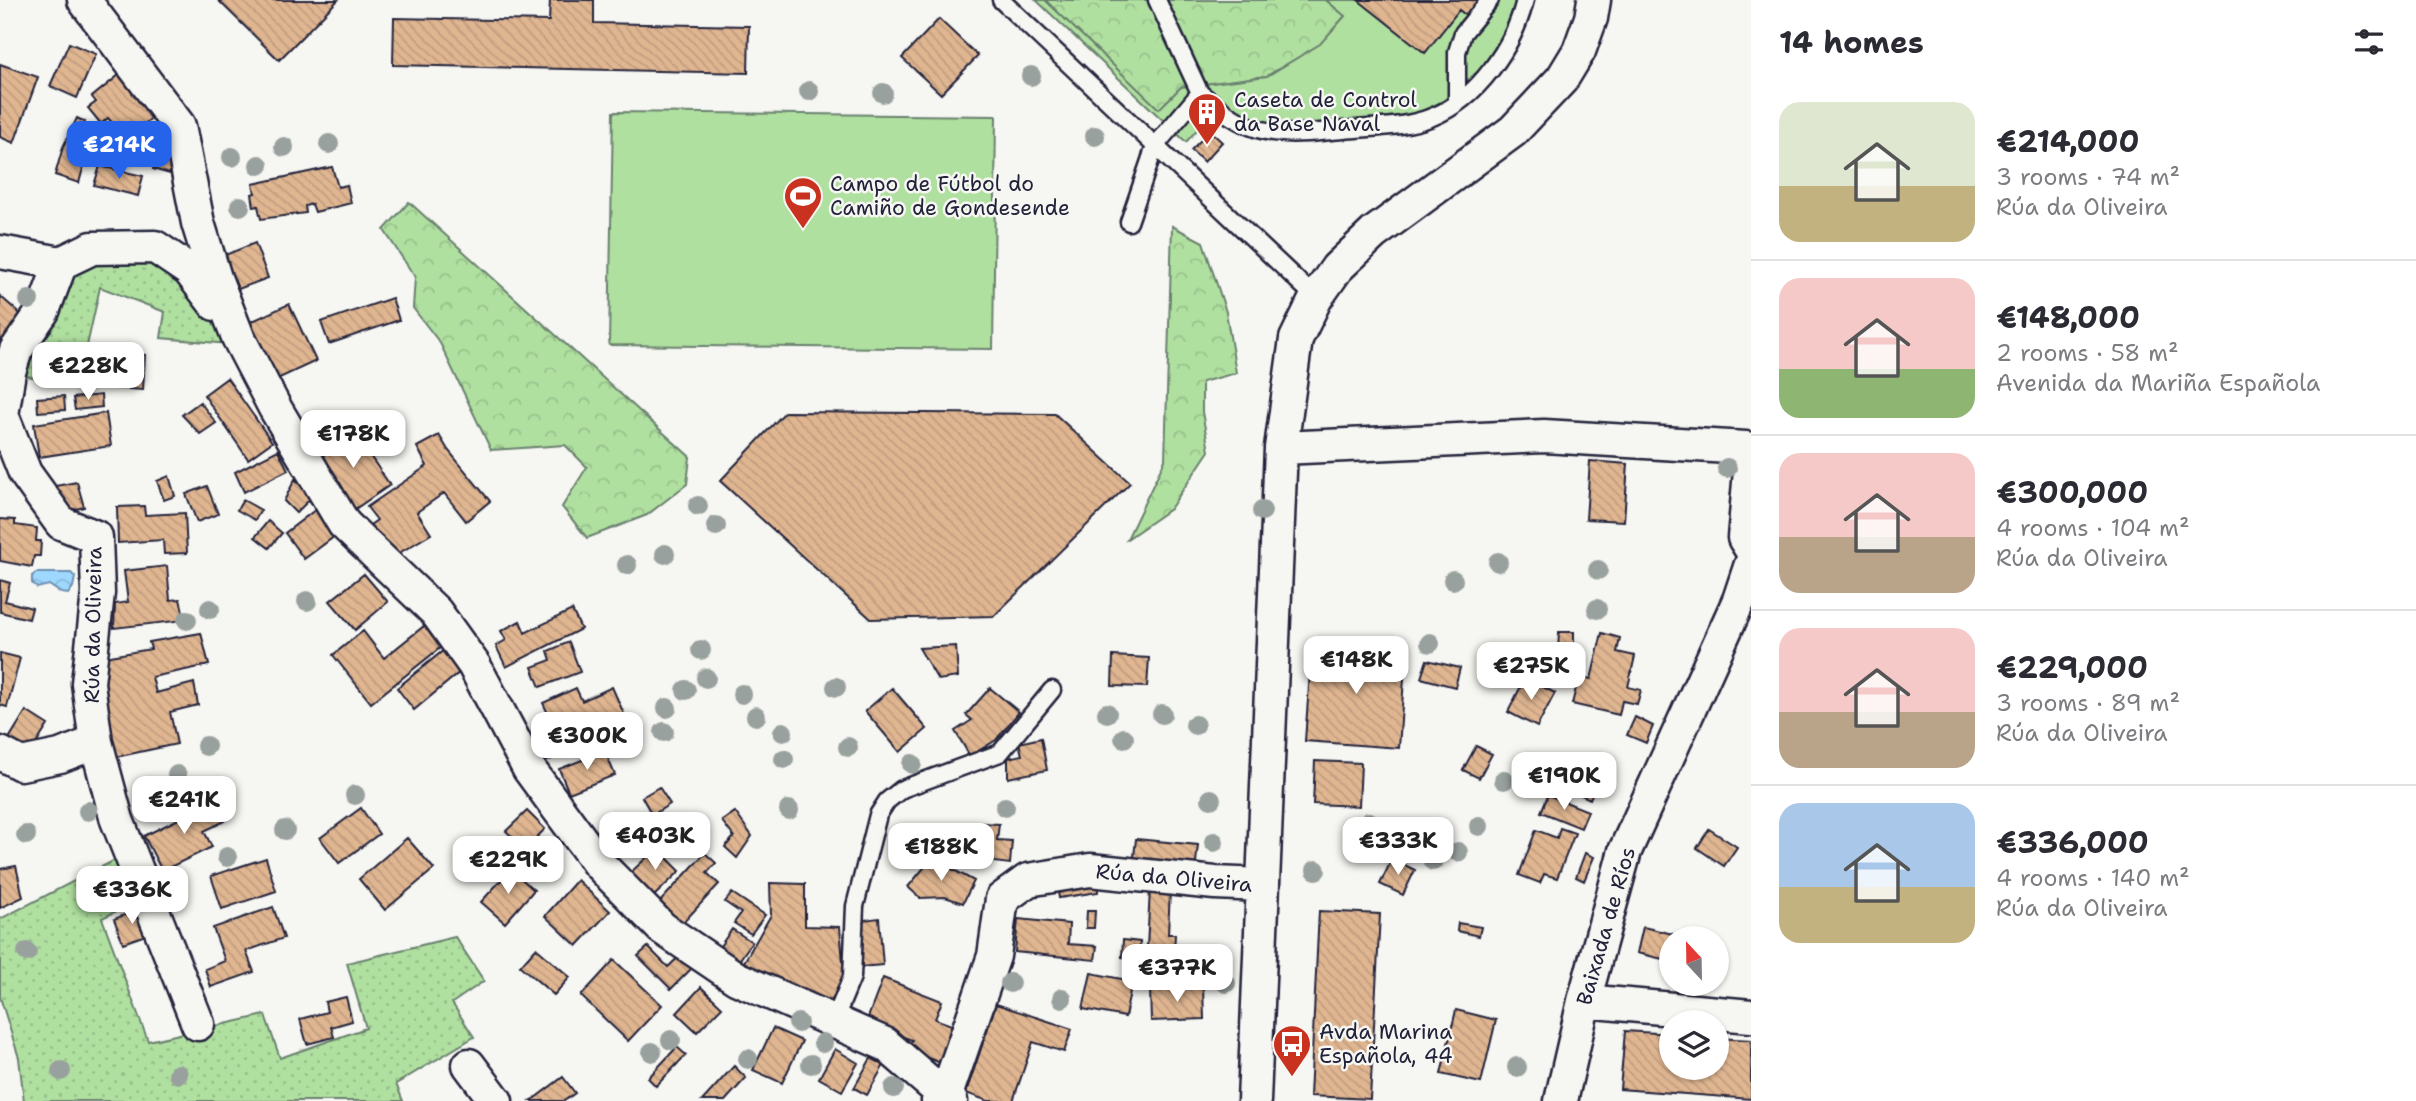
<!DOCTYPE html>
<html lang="en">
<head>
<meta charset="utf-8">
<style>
  :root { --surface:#fff; --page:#f7f7f7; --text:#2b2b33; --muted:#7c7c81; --line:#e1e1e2; --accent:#2563eb }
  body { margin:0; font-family:"Shantell Sans",sans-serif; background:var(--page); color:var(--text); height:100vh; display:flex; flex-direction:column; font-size:26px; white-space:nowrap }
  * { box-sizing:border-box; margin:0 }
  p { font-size:23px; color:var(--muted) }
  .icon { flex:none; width:38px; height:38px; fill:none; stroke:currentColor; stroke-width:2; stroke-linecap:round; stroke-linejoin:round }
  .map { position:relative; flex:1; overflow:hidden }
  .side { display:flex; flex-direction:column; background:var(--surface); width:665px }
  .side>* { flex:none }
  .needle { width:46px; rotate:338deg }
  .fabs { position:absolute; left:1659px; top:926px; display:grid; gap:14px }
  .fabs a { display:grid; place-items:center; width:70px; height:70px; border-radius:50%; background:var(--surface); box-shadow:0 2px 5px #0004; font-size:35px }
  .price { position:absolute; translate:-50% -60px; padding:0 16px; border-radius:14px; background:#fff; color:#222; font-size:23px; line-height:46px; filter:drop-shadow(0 2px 4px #0008) }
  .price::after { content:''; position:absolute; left:50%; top:42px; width:21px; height:16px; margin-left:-10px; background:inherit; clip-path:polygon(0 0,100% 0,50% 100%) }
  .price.on { background:var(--accent); color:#fff }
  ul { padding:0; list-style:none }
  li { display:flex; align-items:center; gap:21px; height:175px; padding:0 28px }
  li+li { border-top:2px solid var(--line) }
  li span { display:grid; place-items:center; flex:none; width:196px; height:140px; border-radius:21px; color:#555 }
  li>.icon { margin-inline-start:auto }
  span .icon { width:84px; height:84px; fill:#fffc; stroke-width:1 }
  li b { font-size:30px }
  h2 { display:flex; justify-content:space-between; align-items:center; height:84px; padding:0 28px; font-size:30px }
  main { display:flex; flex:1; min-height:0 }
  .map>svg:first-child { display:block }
</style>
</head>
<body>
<main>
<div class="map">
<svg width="1751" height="1101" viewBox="0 0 1751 1101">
  <defs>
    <pattern id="grass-dots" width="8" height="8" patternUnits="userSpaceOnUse" patternTransform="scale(1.75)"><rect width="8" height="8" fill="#b0e0a0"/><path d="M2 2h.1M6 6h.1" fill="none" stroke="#97c08b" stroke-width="1.8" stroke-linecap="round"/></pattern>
    <pattern id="forest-crowns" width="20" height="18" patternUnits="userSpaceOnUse" patternTransform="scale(1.75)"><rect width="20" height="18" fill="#b0e0a0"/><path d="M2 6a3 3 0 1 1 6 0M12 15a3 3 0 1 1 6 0" fill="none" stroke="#97c08b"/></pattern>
    <pattern id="water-waves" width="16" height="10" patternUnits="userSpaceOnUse" patternTransform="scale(1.75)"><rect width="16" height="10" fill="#9ed8fe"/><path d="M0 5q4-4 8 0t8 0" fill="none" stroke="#88b9db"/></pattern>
    <pattern id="building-back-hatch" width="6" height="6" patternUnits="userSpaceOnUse" patternTransform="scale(1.75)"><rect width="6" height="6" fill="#e0b691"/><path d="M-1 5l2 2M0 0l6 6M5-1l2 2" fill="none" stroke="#c09c7e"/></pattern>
  </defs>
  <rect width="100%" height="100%" fill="#f6f6f2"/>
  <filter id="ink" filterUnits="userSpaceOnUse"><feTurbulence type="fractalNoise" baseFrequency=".0143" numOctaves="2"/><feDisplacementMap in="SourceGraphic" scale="14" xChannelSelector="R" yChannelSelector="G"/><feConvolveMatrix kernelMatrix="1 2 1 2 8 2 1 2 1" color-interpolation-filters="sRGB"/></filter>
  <g filter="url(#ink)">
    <path fill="url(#grass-dots)" stroke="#69816e" stroke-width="2" d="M93 256H153L181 275 230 344 161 338 165 312 100 287 87 346 59 383 18 374 67 269Z
      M121 857 138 901 102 918 148 1041 265 1015 280 1058 366 1028 347 963 455 937 484 981 452 1003 474 1037 396 1084 403 1101H24L19 1058 0 997V919Z"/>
    <path fill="url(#forest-crowns)" stroke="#69816e" stroke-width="2" d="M1045 0H1326L1345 16 1321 44 1267 76 1181 87 1159 110Z
      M409 202 690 457 687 484 647 515 587 538 562 507 587 467 565 445 491 450 440 343 413 308 415 277 384 230Z
      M1172 226 1203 242 1226 312 1236 373 1202 382V412L1209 451 1170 509 1127 539 1165 460Z"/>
    <path fill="#b0e0a0" stroke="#69816e" stroke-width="2" d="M1036 0H1045L1159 109 1181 87 1267 76 1320 44 1345 16 1326 0H1519L1507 33 1490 61 1443 101 1416 114 1314 125H1286L1260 122 1222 102 1186 142Z
      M613 112 996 116 993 349 609 345Z"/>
    <path fill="url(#water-waves)" stroke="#6c8fb0" stroke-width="2" d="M36 573H71L75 577 73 587 68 594 61 593 49 585 37 588 32 583V576Z"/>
    <path fill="url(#building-back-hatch)" stroke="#22223b" stroke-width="2" d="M218 0H338L279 60Z
      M550 0H594V23L749 26 748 73 393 65 394 18 549 21Z
      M1358 0H1492L1498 5 1480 27 1459 10 1425 53Z
      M939 19 978 56 941 94 902 58Z
      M69 43 96 54 77 98 50 86Z
      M0 64 38 77 14 143 0 137Z
      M119 75 153 117 126 139 108 118 101 124 88 108 96 102 92 97Z
      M77 118 85 122 72 150 87 154 79 183 55 175 63 147Z
      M1210 131 1222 142 1204 162 1191 150Z
      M160 148 177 153 170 174 153 169Z
      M100 166 143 176 138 196 94 185Z
      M332 167 338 187 347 185 351 203 315 212 312 204 305 206 306 213 261 219 258 206 254 207 252 194 255 193 253 184Z
      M255 243 268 278 233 291 220 257Z
      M0 296 25 318 2 344 0 343Z
      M392 298 399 320 329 344 321 322Z
      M289 304 316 361 271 382 244 325Z
      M116 354 145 355 143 390 114 388Z
      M227 378 272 442 248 459 204 395Z
      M101 395 102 407 75 410 73 398Z
      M64 396 65 410 38 412 37 398Z
      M200 402 216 423 200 434 182 415Z
      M785 412 1055 414 1130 483 994 616 871 619 720 481Z
      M106 413 111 446 39 457 34 424Z
      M351 428 390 485 352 511 331 481 337 477 318 451Z
      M439 435 448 450 490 501 466 521 444 493 417 512 431 534 394 556 363 530 377 520 367 507 427 466 417 447Z
      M278 450 288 470 244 492 235 472Z
      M1590 461 1628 464 1624 521 1586 519Z
      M169 476 175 496 164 500 157 481Z
      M295 479 311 498 296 513 284 501Z
      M77 482 84 507 72 510 56 486Z
      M207 486 218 514 197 522 186 494Z
      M243 500 261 510 255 520 237 510Z
      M144 506 145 515 185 513 187 553 164 554 163 540 118 543 117 507Z
      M315 510 335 536 304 559 285 533Z
      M0 519 15 520V525L37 528 36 541H41L40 556H34L32 567 0 561Z
      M268 521 282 533 269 548 255 537Z
      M167 566 170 600 180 599 185 620 114 628 115 604 128 602 124 571Z
      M364 574 388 602 355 630 330 601Z
      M0 580 10 583 5 601 32 608 29 619 0 612Z
      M572 610 581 629 506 667 496 646 506 640 501 631 520 621 525 633Z
      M424 626 441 647 371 703 333 655 363 631 384 658Z
      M1559 632H1574V652L1558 651Z
      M201 633 209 665 152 677 156 693 194 683 198 705 170 712 177 744 111 758 99 683 104 657 151 649 149 642Z
      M1602 633 1620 638 1617 652 1635 656 1628 687 1641 690 1637 704 1622 701 1619 715 1572 704 1579 676 1591 679Z
      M569 642 580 672 540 687 532 667 551 660 548 651Z
      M1312 644 1406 651 1399 748 1305 741Z
      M956 646 958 677 938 680 919 648Z
      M444 650 461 671 414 710 397 688Z
      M0 653 20 658 7 707 0 705Z
      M1113 656 1149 658 1147 687 1112 686Z
      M1427 660 1460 668 1455 687 1421 678Z
      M1525 678 1555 693 1537 727 1508 712Z
      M612 687 629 725 547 761 535 734 554 726 543 703 576 688 582 701Z
      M892 688 927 729 900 752 865 711Z
      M990 688 1019 712 996 740 970 756 955 731 972 720 966 715Z
      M26 711 48 725 29 755 7 742Z
      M1635 717 1653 726 1646 743 1627 735Z
      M1041 738 1047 770 1008 778V758L1022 755 1019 743Z
      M1476 746 1492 754 1479 778 1463 770Z
      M605 751 615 775 569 793 559 769Z
      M1315 761 1361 763 1359 806 1313 804Z
      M1557 768 1596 785 1590 799 1552 782Z
      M659 787 670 804 652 815 642 797Z
      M1548 795 1588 811 1581 828 1541 812Z
      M215 801 225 821 204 831 212 847 162 871 144 836Z
      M361 808 379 834 339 863 320 838Z
      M527 811 545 829 525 849 506 831Z
      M735 812 752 836 737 858 725 847 734 837 722 821Z
      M981 823 999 824 997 840 1012 841 1010 864 977 860Z
      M1560 828 1575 833 1557 878 1544 874 1540 883 1519 875 1536 830 1557 838Z
      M1709 829 1737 847 1724 866 1697 848Z
      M407 838 434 869 385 910 359 879Z
      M1136 839 1198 845 1195 871 1133 865Z
      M657 848 680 871 653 897 630 873Z
      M705 853 716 863 707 873 719 884 679 927 657 905Z
      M1585 853 1594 857 1584 881 1576 877Z
      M266 858 276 891 222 909 211 876Z
      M932 858 974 881 963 903 945 897 920 898 908 887Z
      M1392 859 1415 870 1403 895 1380 884Z
      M16 866 23 897 0 908V869Z
      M511 869 534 890 505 923 481 902Z
      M1097 879 1098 892 1059 898 1057 885Z
      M577 880 610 911 577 946 545 916Z
      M770 883 805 884V926L840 927 844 974 827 1011 740 969 771 915Z
      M1150 889 1170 890 1168 934H1175L1173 969 1146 968Z
      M732 893 765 915 751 934 734 923 741 913 725 902Z
      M273 907 284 938 246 951 254 972 211 987 205 969 225 961 213 928Z
      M140 909 149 934 123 943 114 919Z
      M1087 911H1095L1094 928H1086Z
      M1319 911 1380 914 1370 1099 1310 1096Z
      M879 918 883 965 859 967 855 921Z
      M1018 919 1069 924 1068 944 1097 946 1095 960 1015 952Z
      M1458 923 1481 927 1479 936 1457 931Z
      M1643 927 1690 938H1671V961L1637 953Z
      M732 929 752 942 736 965 716 952Z
      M1123 940 1140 942 1139 959 1122 957Z
      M648 947 668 967 685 951 697 963 671 989 638 956Z
      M536 948 570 977 554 995 520 966Z
      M614 960 662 1005 628 1041 581 996Z
      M1091 973 1132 981 1125 1017 1083 1009Z
      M883 978 942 1001 935 1019 957 1027 943 1064 908 1050 912 1040 866 1023Z
      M1203 986 1204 1019 1151 1021 1150 988Z
      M701 987 722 1007 697 1032 677 1013Z
      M346 997 352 1021 331 1027 334 1037 307 1044 300 1019 327 1012 325 1002Z
      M996 1004 1072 1029 1064 1052 1033 1042 1013 1101H988L966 1093Z
      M1456 1010 1496 1020 1481 1083 1441 1074Z
      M773 1028 802 1041 782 1083 753 1070Z
      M1625 1031 1671 1034V1068H1717V1038L1751 1040V1099L1620 1089Z
      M677 1047 686 1055 656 1086 648 1078Z
      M835 1049 858 1063 842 1091 819 1078Z
      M871 1058 884 1065 867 1095 854 1088Z
      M734 1066 746 1078 725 1101H702Z
      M563 1077 575 1093 564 1101H531Z"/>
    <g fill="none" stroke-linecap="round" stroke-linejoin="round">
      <defs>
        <path id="lane" d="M1001 0 1316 298
          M1200 93C1218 107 1236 123 1258 129 1285 137 1316 132 1343 130 1372 127 1405 128 1432 117 1478 99 1514 46 1525 0
          M1457 103V52L1463 33 1490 0
          M1129 222 1155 146 1200 93 1157 0
          M834 1021 852 977 855 906 878 815 887 801 902 789 1000 753 1052 690"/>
        <path id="street" d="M84 0 179 126 198 223 215 278 238 337 275 408 344 524 436 612 474 665 529 769 598 863 662 928 736 978 885 1044 951 1101
          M0 252 61 263 43 311 16 350 9 372 0 379
          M61 263 92 248 155 247 189 270 215 304
          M9 372 2 415 25 473 61 523 96 537 98 593 88 683 96 742 117 820 198 1024
          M1281 448 1544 436 1746 448 1751 460 1744 538 1751 549
          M0 753 21 764 60 756 96 742
          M1584 1001 1751 1016
          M469 1065 496 1101
          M938 1101 946 1095 994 956 1002 899 1028 880 1090 870 1215 883 1263 885
          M1254 1101 1281 448 1296 339 1316 298 1337 268 1374 233 1513 131 1562 79 1579 51 1591 18 1594 0
          M1561 1101 1584 1001 1625 851 1739 600 1751 564"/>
      </defs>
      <use href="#lane" stroke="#22223b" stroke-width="21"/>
      <use href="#street" stroke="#22223b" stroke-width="37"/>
      <use href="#lane" stroke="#f6f6f2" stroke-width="16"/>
      <use href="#street" stroke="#f6f6f2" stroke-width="32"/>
    </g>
    <g fill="#99a19e">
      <circle cx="1031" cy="76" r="10"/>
      <circle cx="809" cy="91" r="10"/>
      <circle cx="883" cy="93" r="10"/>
      <circle cx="1095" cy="136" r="10"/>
      <circle cx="329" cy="144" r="10"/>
      <circle cx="284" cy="147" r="10"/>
      <circle cx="232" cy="157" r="10"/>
      <circle cx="259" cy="165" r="10"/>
      <circle cx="240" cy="206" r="10"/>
      <circle cx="29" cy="300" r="10"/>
      <circle cx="1727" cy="468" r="10"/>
      <circle cx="698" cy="506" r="10"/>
      <circle cx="1262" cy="511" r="10"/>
      <circle cx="716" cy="526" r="10"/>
      <circle cx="665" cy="554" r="10"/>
      <circle cx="1498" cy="562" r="10"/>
      <circle cx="627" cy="565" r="10"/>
      <circle cx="1598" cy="570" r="10"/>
      <circle cx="1453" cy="580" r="10"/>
      <circle cx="307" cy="601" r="10"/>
      <circle cx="210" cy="609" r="10"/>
      <circle cx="1597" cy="609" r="10"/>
      <circle cx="187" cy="620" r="10"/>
      <circle cx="1430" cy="643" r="10"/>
      <circle cx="701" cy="650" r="10"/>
      <circle cx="1541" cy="658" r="10"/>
      <circle cx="706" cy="678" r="10"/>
      <circle cx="836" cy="687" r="10"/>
      <circle cx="686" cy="690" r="10"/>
      <circle cx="742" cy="694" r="10"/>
      <circle cx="667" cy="708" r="10"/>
      <circle cx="1107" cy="713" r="10"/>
      <circle cx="1162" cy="714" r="10"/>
      <circle cx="756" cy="716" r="10"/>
      <circle cx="1195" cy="725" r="10"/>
      <circle cx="664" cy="732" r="10"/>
      <circle cx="783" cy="732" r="10"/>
      <circle cx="1124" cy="738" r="10"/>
      <circle cx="206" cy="746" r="10"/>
      <circle cx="848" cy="747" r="10"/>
      <circle cx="784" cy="759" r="10"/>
      <circle cx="912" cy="764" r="10"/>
      <circle cx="177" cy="775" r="10"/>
      <circle cx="1504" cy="780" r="10"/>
      <circle cx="355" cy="795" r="10"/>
      <circle cx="1211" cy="799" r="10"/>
      <circle cx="1005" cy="807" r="10"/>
      <circle cx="789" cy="810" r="10"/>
      <circle cx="88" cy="811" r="10"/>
      <circle cx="1369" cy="822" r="10"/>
      <circle cx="1479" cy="826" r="10"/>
      <circle cx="285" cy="830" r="10"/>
      <circle cx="26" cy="835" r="10"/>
      <circle cx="1419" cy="841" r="10"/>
      <circle cx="1214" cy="842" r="10"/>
      <circle cx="1458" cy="852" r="10"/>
      <circle cx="227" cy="857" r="10"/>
      <circle cx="1433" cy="861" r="10"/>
      <circle cx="1316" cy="870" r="10"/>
      <circle cx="27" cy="952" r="10"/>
      <circle cx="1010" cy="983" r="10"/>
      <circle cx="1226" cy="983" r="10"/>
      <circle cx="1062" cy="998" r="10"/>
      <circle cx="798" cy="1023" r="10"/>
      <circle cx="671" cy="1040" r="10"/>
      <circle cx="823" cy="1043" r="10"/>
      <circle cx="652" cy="1052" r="10"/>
      <circle cx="748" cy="1059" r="10"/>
      <circle cx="811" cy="1064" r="10"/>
      <circle cx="1517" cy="1067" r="10"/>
      <circle cx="61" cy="1071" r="10"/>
      <circle cx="178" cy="1074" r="10"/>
      <circle cx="894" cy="1088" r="10"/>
    </g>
  </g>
  <defs>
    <symbol id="building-pin" viewBox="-11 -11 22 30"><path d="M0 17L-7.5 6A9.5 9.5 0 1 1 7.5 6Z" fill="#c8321e" stroke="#f6f6f2"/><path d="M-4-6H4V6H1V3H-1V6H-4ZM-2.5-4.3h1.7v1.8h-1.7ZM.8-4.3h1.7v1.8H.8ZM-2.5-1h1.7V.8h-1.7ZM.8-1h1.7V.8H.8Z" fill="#fff"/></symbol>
    <symbol id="stadium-pin" viewBox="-11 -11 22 30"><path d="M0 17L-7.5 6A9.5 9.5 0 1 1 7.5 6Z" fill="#c8321e" stroke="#f6f6f2"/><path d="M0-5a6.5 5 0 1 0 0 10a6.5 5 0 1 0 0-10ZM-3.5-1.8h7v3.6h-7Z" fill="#fff"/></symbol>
    <symbol id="bus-pin" viewBox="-11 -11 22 30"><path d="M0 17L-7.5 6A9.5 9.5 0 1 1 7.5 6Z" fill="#c8321e" stroke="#f6f6f2"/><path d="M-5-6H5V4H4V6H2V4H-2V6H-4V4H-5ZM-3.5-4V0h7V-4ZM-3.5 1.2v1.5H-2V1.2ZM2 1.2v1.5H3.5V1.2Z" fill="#fff"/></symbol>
  </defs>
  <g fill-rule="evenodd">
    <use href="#building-pin" x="1185" y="90" width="44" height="60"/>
    <use href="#stadium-pin" x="781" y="174" width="44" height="60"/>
    <use href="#bus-pin" x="1270" y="1022" width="44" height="60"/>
  </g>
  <g text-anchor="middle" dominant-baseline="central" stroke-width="5" stroke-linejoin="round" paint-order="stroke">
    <g font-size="21" fill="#22223b" stroke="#f6f6f2" text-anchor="start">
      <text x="1234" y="100">Caseta de Control<tspan x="1234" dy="24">da Base Naval</tspan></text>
      <text x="830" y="184">Campo de Fútbol do<tspan x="830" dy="24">Camiño de Gondesende</tspan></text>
      <text x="1319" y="1032">Avda Marina<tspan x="1319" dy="24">Española, 44</tspan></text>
    </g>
    <g font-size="21" fill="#22223b" stroke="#f6f6f2">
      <text transform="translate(93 625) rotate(-89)">Rúa da Oliveira</text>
      <text transform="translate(1174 878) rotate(5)">Rúa da Oliveira</text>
      <text transform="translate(1606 926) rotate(-74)">Baixada de Ríos</text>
    </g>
  </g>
</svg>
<div class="fabs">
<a><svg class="needle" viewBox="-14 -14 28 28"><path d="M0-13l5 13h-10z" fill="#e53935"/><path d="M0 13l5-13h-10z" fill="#7c7c81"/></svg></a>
<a><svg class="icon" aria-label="layers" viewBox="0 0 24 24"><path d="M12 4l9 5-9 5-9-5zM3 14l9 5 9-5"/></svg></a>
</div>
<b class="price on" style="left:119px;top:181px">€214K</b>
<b class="price" style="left:88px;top:402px">€228K</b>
<b class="price" style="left:353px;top:470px">€178K</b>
<b class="price" style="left:1356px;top:696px">€148K</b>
<b class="price" style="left:1531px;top:702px">€275K</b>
<b class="price" style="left:587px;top:772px">€300K</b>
<b class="price" style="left:1564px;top:812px">€190K</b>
<b class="price" style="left:184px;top:836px">€241K</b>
<b class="price" style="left:655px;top:872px">€403K</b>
<b class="price" style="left:1398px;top:877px">€333K</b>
<b class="price" style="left:941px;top:883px">€188K</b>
<b class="price" style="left:508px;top:896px">€229K</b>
<b class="price" style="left:132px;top:926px">€336K</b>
<b class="price" style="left:1177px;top:1004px">€377K</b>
</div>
<section class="side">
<h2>14 homes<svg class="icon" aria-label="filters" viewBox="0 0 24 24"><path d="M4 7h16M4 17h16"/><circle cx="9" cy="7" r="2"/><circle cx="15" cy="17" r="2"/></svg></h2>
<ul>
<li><span style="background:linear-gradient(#dfe7d0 60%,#c2b280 0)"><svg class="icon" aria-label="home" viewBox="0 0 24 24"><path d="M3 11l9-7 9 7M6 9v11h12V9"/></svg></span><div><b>€214,000</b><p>3 rooms · 74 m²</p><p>Rúa da Oliveira</p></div></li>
<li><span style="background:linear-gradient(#f6c9c9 65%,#8fb573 0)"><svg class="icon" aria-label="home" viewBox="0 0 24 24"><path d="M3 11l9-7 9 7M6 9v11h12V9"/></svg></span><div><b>€148,000</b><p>2 rooms · 58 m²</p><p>Avenida da Mariña Española</p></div></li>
<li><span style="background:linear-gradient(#f6c9c9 60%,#b9a48a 0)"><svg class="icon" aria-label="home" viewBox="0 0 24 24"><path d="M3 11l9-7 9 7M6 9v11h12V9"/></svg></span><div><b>€300,000</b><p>4 rooms · 104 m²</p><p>Rúa da Oliveira</p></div></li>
<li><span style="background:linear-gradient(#f6c9c9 60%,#b9a48a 0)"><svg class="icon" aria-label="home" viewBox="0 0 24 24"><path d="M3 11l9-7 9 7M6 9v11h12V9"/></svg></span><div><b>€229,000</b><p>3 rooms · 89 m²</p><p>Rúa da Oliveira</p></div></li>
<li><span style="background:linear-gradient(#a9c7e8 60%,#c2b280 0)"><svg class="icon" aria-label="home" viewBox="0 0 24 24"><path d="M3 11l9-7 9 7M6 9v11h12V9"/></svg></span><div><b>€336,000</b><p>4 rooms · 140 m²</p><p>Rúa da Oliveira</p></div></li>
</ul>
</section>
</main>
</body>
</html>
